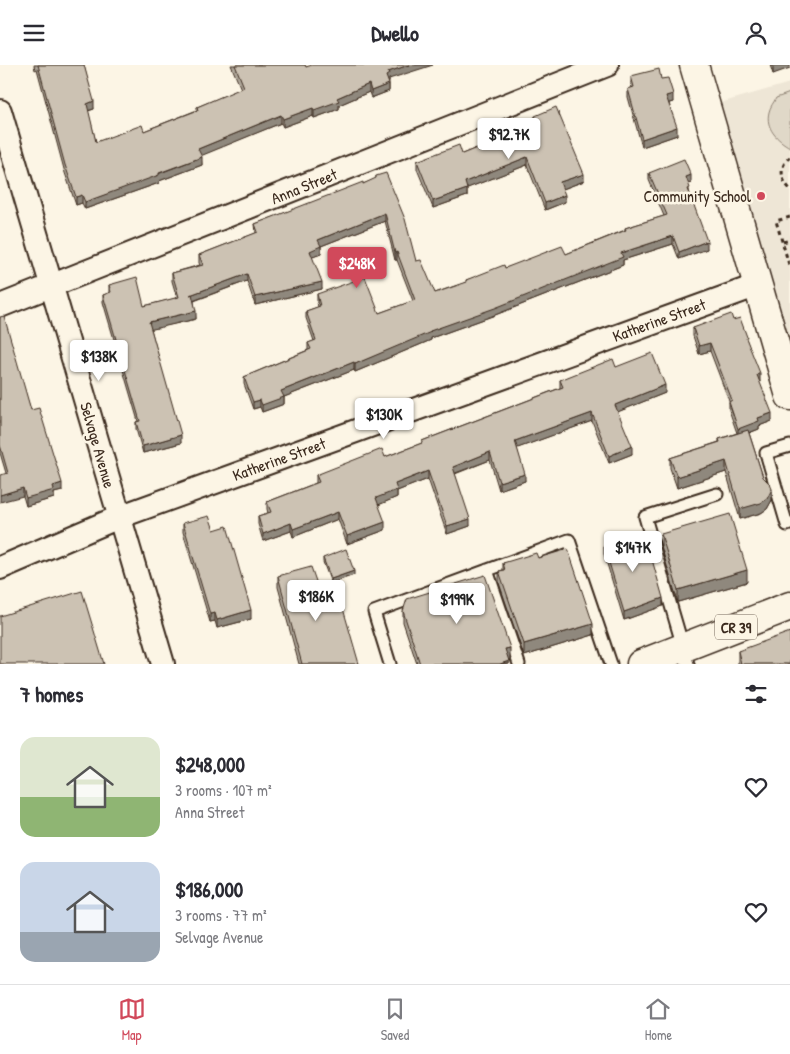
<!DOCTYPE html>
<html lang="en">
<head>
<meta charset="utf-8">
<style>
  :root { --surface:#fff; --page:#f2f2f3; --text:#2b2b33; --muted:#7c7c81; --line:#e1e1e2; --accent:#d1495b }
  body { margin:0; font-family:"Patrick Hand",sans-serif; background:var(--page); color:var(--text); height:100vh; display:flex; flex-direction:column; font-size:19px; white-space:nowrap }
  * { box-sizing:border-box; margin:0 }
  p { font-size:16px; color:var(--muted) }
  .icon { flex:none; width:28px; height:28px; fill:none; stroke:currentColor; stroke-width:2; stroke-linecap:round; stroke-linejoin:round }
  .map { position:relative; height:599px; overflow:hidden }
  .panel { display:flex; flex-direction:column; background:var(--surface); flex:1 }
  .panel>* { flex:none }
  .price { position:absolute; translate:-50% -42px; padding:0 11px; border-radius:5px; background:#fff; color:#222; font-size:16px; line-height:32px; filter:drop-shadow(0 1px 2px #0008) }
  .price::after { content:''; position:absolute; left:50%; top:30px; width:15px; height:11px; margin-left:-8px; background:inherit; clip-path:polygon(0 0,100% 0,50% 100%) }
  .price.active { background:var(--accent); color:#fff }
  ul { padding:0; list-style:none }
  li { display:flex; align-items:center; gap:15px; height:125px; padding:0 20px }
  li span { display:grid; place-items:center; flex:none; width:140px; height:100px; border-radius:15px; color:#555 }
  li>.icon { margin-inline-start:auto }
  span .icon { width:60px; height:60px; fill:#fffc; stroke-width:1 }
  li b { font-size:21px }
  h2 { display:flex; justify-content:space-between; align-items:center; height:60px; padding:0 20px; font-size:21px }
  header { display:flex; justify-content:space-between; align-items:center; height:65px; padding:0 20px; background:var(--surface); font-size:22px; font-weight:700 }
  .menu { display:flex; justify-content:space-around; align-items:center; height:70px; border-top:1px solid var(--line); background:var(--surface); font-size:14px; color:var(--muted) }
  .menu a { display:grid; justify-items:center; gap:2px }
  .menu .active { color:var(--accent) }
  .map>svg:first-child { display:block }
</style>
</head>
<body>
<header><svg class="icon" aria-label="menu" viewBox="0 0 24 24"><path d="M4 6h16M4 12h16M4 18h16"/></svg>Dwello<svg class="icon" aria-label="person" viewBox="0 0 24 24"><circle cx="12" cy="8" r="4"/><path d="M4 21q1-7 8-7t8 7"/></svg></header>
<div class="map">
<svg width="790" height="599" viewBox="0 0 790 599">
  <rect width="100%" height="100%" fill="#fcf5e5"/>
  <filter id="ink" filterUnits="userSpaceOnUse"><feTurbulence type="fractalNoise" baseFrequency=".02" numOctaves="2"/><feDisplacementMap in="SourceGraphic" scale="10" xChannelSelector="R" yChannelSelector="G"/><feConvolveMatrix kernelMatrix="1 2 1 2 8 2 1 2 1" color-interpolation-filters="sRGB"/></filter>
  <g filter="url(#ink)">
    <path fill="#eee6d6" d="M790 18V331L706 42Z"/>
    <path fill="#e0d8c8" stroke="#8e8173" d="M790 28V82C777 75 765 63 769 47 770 42 774 37 776 33Z"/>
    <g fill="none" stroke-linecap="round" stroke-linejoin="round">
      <defs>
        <path id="service" d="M790 381 766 388 787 460 790 459
          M487 505 519 599
          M390 599 374 547 569 475 611 599
          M688 599 645 452 717 429"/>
        <path id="minor" d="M0 46 163 599
          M0 241 607 0
          M0 503 119 452 758 220"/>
        <path id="tertiary" d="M694 0 790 331"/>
        <path id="primary" d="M641 599 790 541"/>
      </defs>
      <use href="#service" stroke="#3b2a1e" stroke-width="15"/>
      <use href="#minor" stroke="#3b2a1e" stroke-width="26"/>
      <use href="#tertiary" stroke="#3b2a1e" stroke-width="31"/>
      <use href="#primary" stroke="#3b2a1e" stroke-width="31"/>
      <path stroke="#3b2a1e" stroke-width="3" stroke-dasharray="4 4" stroke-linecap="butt" d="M790 92C779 101 780 114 790 124
        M790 152 776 156 790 203
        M783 177 790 175"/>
      <use href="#service" stroke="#fcf5e5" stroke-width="11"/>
      <use href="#minor" stroke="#fcf5e5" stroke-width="22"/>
      <use href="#tertiary" stroke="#fcf5e5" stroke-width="28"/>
      <use href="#primary" stroke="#fcf5e5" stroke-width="28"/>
    </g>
    <path fill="#afa79a" stroke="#3b2a1e" d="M34 0H84L94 44 88 46 96 77 144 66 197 45V42L241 24 231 0H305L306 2 389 14V26L371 33 369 27 339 40V44L314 53 313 51 283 62 281 58 201 90 202 100 159 116V118L85 144 82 138 76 140 65 108 37 4 35 5Z
      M770 0H790L773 9Z
      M631 11 661 14 673 37 669 38 677 70 642 82 628 32V24L632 23 631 19Z
      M535 51 584 116 563 124 565 137 545 145 527 100 467 123V131L433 143 417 104V96L462 89 535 59Z
      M649 108 691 118 688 119 690 130 707 184 679 194 673 179 623 195V200L495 250 431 273V275L355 307 354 305 284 332V339L262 347 260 342 253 344 244 319V312L308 285V278L314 276 306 253V246L318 242 317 237V229L379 248 413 236 397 195H395L385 156 321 181V189L312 192 322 224 255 240 247 216 194 236 196 254 151 264 181 378 143 388 136 364V357L138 356 103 237V230L109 228V220L144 241 177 233 172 216V208L200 200 199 198V190L256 168 255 159 363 119 376 114V111L416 196 435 228 466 217V215L505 203 566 189 625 165V163L664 151 649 115Z
      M0 252 31 345 62 426 54 428V433L26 441 23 431 6 408 0 388Z
      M733 255 747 276 760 317H759L772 356 759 361V364L749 368 763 412 772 435 767 444 761 448 740 454 726 407 677 423 670 403V393L719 377V374L737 368 729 345V336L710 286 699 289 693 271V263Z
      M616 302 665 328 617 347 632 389 609 398 592 356 517 383 525 416 499 425 490 395 455 409 470 461 447 469 428 414 397 426V432L378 440 385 465 347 479 338 454 293 472 291 466 263 476 258 459V451L268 448 267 444V437L316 418V410L385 392 422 378V376L560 323V315Z
      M183 458 214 465 251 554 217 563 215 556 210 557 183 467Z
      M661 469 747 517 678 537 661 481Z
      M639 479 663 541 624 555 604 489V481Z
      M323 493 354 510 331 518 323 497Z
      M538 493 593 570 524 591 499 518V506L503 505V498Z
      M278 511 326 545 359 599H299L278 522Z
      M403 546 510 595H509V599H417L403 557Z
      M738 586 790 599H738Z"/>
    <path fill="#8f887d" stroke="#3b2a1e" d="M409 0H433L389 14V17L386 18V11L388 7Z
      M775 0H790V3L773 9V1Z
      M369 19V27L339 40V44L314 53V45L337 33Z
      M389 19V26L371 33V26Z
      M673 29V37L666 39V31Z
      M94 36V44L87 46V39Z
      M313 43V51L283 62V54Z
      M281 50V58L198 92V84Z
      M677 62V70L642 82V74Z
      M202 92V100L159 116V118L85 144V137Z
      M527 92V100L465 124V117Z
      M584 109V116L560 125V117Z
      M691 110V118L686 120V112Z
      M467 124V131L433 143V136Z
      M82 130V138L76 140V132Z
      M565 130V137L545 145V138Z
      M385 148V156L321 181V189L310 193V186L318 175Z
      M673 171V179L623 195V200L495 250 431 273V275L355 307V299L430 266 621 188Z
      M707 176V184L679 194V187Z
      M397 187V195H395V188Z
      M247 209V216L190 237V230Z
      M322 217V224L255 240V232Z
      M196 246V254L149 265V257Z
      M710 278V286L699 289V281Z
      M354 297V305L284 332V339L262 347V340L281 326Z
      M760 308V317L757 318V310Z
      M665 320V328L615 348V340Z
      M260 335V342L253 344V337Z
      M592 348V356L515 384V376Z
      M772 348V356L759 361V364L738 372V364L758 353Z
      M181 370V378L143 388V381Z
      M632 381V389L609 398V391Z
      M490 387V395L453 409V402Z
      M726 396V407L677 423V412Z
      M428 406V414L397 426V432L376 441V433L395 419Z
      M525 409V416L499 425V417Z
      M62 418V426L54 428V433L26 441V433L53 421Z
      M23 423V431L0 437V430Z
      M772 424V435L767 444 761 448 740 454V444Z
      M338 447V454L293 472V464Z
      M470 454V461L447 469V461Z
      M385 457V465L347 479V471Z
      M291 458V466L263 476V469Z
      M747 505V517L678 537V525Z
      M354 506V510L331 518V514Z
      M663 533V541L624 555V547Z
      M251 545V554L217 563V555Z
      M215 548V556L210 557V549Z
      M593 559V570L524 591V579Z
      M510 583V595L505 596V584Z
      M509 596V599H500Z"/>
    <path fill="#ccc2b3" stroke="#3b2a1e" d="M38 0H84L94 36 87 39 96 77 142 60 144 66 198 45 197 42 244 22 235 0H305L306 2 312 0H409L388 7 389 9 386 11 389 19 371 26 369 19 337 33 339 36 314 45 313 43 283 54 281 50 198 84 202 92 159 108V110L85 137 82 130 76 132 65 100Z
      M659 4 661 14 668 13 673 29 666 31 677 62 642 74 628 24 634 22 631 11Z
      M556 42 584 109 560 117 565 130 545 138 527 92 465 117 467 124 433 136 417 96 459 80 462 89 538 58 535 51Z
      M684 94 691 110 686 112 690 123 688 124 707 176 679 187 673 171 621 188 623 192 495 243 430 266 431 267 355 299 354 297 281 326 284 332 262 340 260 335 253 337 244 312 311 284 308 278 316 275 306 246 320 241 317 229 365 212 379 248 415 235 397 187 395 188 385 148 318 175 321 181 310 186 322 217 255 232 247 209 190 230 192 229 196 246 149 257 181 370 143 381 136 357 140 356 103 230 111 227 109 220 137 212 144 241 179 232 172 208 203 200 199 190 258 167 255 159 363 117V119L376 113V111L386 108 405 154 416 196 421 195 435 228 467 217 466 215 504 200 505 203 562 181 566 189 626 165 625 163 667 150 649 108Z
      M731 249 733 255 740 253 747 272 746 273 760 308 757 310 772 348 758 353 759 356 738 364 729 337 732 335 710 278 699 281 693 263Z
      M4 251 31 345 39 343 62 418 53 421 54 425 26 433 23 423 0 430V410L8 408 0 380V252Z
      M652 288 665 320 615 340 632 381 609 391 592 348 515 376 525 409 499 417 490 387 453 402 470 454 447 461 428 406 395 419 397 425 376 433 385 457 347 471 338 447 293 464 291 458 263 469 258 451 271 447 267 437 319 417 316 410 382 384 385 392 422 378V376L563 322 560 315 613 294 616 302Z
      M748 365 763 412 770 419 772 424 767 434 761 438 740 444 726 396 677 412 670 393 720 377 719 374Z
      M730 449 747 505 678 525 661 469Z
      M209 451 214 465 227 461 251 545 217 555 215 548 210 549 183 458Z
      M636 470 639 479 647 477 663 533 624 547 604 481Z
      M346 484 354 506 331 514 323 493Z
      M568 484 593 559 524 579 499 506 505 505 503 498 536 488 538 493Z
      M311 502 326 545 342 540 359 599H302L278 511Z
      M485 510 510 583 505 584 509 596 500 599H420L403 546 407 534Z
      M82 526 104 599H0V551Z
      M790 567V599H741L738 586Z"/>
  </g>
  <circle fill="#d1495b" stroke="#fcf5e5" stroke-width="2" cx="761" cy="131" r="5"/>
  <g text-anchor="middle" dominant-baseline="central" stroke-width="5" stroke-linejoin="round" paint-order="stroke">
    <rect fill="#fcf5e5" stroke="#75675a" stroke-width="1" x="715" y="549.5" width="42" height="25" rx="4"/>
    <g font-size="15" font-weight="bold" fill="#3b2a1e">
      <text x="736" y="562">CR 39</text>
    </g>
    <g font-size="16" fill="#3b2a1e" stroke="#fcf5e5">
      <text transform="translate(304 121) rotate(-22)">Anna Street</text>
      <text transform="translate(659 255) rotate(-20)">Katherine Street</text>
      <text transform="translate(98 380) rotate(74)">Selvage Avenue</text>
      <text transform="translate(279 394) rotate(-20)">Katherine Street</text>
    </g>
    <g font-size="16" fill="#3b2a1e" stroke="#fcf5e5" text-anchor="end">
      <text x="751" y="131">Community School</text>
    </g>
  </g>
</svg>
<b class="price" style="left:509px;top:95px">$92.7K</b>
<b class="price active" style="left:357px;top:224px">$248K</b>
<b class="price" style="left:99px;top:317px">$138K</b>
<b class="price" style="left:384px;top:375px">$130K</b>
<b class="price" style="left:633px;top:508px">$147K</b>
<b class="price" style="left:316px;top:557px">$186K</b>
<b class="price" style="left:457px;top:560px">$199K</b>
</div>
<section class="panel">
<h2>7 homes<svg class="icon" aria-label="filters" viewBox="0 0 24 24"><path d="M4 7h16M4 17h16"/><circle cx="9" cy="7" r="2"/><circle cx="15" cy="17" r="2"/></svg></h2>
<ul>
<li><span style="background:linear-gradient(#dfe7d0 60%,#8fb573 0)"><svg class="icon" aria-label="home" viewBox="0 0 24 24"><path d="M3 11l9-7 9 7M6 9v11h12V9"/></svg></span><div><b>$248,000</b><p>3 rooms · 107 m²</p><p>Anna Street</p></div><svg class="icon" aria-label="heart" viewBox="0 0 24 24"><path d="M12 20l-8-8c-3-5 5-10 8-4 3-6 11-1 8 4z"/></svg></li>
<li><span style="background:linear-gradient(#c9d6e8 70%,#9aa5b1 0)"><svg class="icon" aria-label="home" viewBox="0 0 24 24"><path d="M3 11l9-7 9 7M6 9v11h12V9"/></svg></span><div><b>$186,000</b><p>3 rooms · 77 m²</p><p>Selvage Avenue</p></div><svg class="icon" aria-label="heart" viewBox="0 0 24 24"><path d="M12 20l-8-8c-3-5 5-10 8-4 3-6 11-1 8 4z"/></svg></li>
</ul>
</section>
<nav class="menu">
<a class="active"><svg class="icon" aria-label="map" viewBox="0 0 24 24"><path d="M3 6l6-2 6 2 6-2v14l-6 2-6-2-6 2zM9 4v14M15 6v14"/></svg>Map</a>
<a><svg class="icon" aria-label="saved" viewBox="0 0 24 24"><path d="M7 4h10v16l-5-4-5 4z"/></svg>Saved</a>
<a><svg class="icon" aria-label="home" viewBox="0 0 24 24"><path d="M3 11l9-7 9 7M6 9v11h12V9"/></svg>Home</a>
</nav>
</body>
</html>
